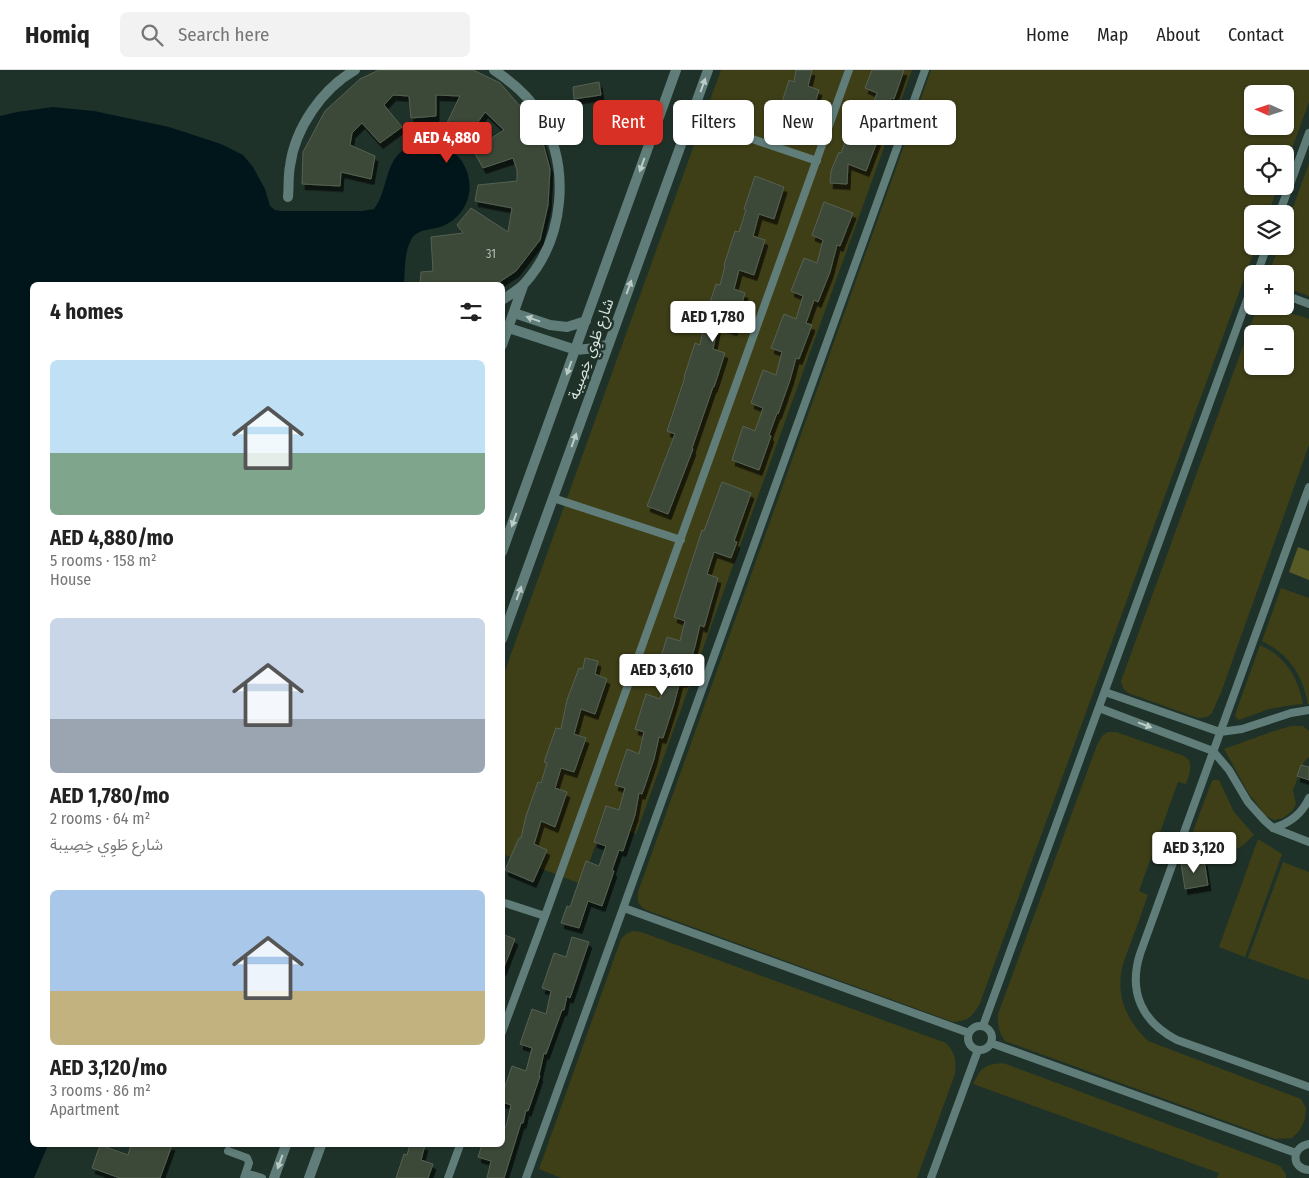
<!DOCTYPE html>
<html lang="en">
<head>
<meta charset="utf-8">
<style>
  :root { --surface:#fff; --page:#f2f2f2; --text:#222; --muted:#767676; --line:#e0e0e0; --accent:#d93025 }
  body { margin:0; font-family:"Fira Sans Condensed","Noto Sans Arabic",sans-serif; background:var(--page); color:var(--text); height:100vh; display:flex; flex-direction:column; font-size:19px; white-space:nowrap }
  * { box-sizing:border-box; margin:0 }
  p { font-size:16px; color:var(--muted) }
  .icon { flex:none; width:28px; height:28px; fill:none; stroke:currentColor; stroke-width:2; stroke-linecap:round; stroke-linejoin:round }
  .map { position:relative; flex:1; overflow:hidden }
  .details { position:absolute; left:30px; top:212px; width:475px; height:865px; display:flex; flex-direction:column; background:var(--surface); border-radius:8px; box-shadow:0 1px 4px #0004 }
  .details>* { flex:none }
  .top-card { position:absolute; left:520px; top:30px; width:475px; height:45px; display:flex; gap:10px }
  .needle { width:32px; rotate:273deg }
  .buttons { position:absolute; left:1244px; top:15px; display:grid; gap:10px }
  .buttons a { display:grid; place-items:center; width:50px; height:50px; border-radius:8px; background:var(--surface); box-shadow:0 1px 4px #0004; font-size:25px }
  .price { position:absolute; translate:-50% -42px; padding:0 11px; border-radius:5px; background:#fff; color:#222; font-size:16px; line-height:32px; filter:drop-shadow(0 1px 2px #0008) }
  .price::after { content:''; position:absolute; left:50%; top:30px; width:15px; height:11px; margin-left:-8px; background:inherit; clip-path:polygon(0 0,100% 0,50% 100%) }
  .price.active { background:var(--accent); color:#fff }
  ul { padding:0; list-style:none }
  li { display:grid; align-content:center; gap:10px; height:265px; padding:0 20px }
  li span { display:grid; place-items:center; height:155px; border-radius:8px; color:#555 }
  li>.icon { margin-inline-start:auto }
  span .icon { width:90px; height:90px; fill:#fffc; stroke-width:1 }
  li b { font-size:21px }
  h2 { display:flex; justify-content:space-between; align-items:center; height:60px; padding:0 20px; font-size:21px }
  .chip { padding:0 18px; border-radius:8px; background:var(--surface); box-shadow:0 1px 4px #0004; font-size:18px; line-height:45px }
  .chip.active { background:var(--accent); color:#fff }
  header { display:flex; align-items:center; gap:30px; box-sizing:border-box; height:70px; padding:0 25px; background:var(--surface); border-bottom:1px solid var(--line) }
  header strong { font-size:24px }
  nav { display:flex; gap:28px; margin-inline-start:auto; font-size:18px }
  .search { width:350px; height:45px; background:var(--page); display:flex; align-items:center; gap:12px; box-sizing:border-box; padding:0 18px; border-radius:8px; color:var(--muted); font-size:19px }
  .map>svg:first-child { display:block }
</style>
</head>
<body>
<header>
<strong>Homiq</strong>
<div class="search"><svg class="icon" aria-label="search" viewBox="0 0 24 24"><circle cx="10" cy="10" r="6"/><path d="M15 15l6 6"/></svg>Search here</div>
<nav><a>Home</a><a>Map</a><a>About</a><a>Contact</a></nav>
</header>
<div class="map">
<svg width="1309" height="1108" viewBox="0 0 1309 1108">
  <defs>
    <filter id="shadow"><feDropShadow dx="3" dy="5.5" stdDeviation="0" flood-color="#0009"/></filter>
  </defs>
  <rect width="100%" height="100%" fill="#1f3229"/>
  <path fill="#3e3f17" fill-rule="evenodd" d="M721 0H912L636 764 604 753 581 814 503 784 502 609Z
    M931 0H1309V32L1285 97V84H1252V116H1278L1268 144H1252V176H1256L980 933C973 946 969 951 953 952L646 840C638 835 637 831 638 822ZM1252 24H1285V56H1252Z
    M1309 93V226L1285 217V204L1271 203V197L1279 176H1285V160Z
    M1265 236 1272 237 1309 249V375L1222 620 1212 643 1207 647 1198 648 1128 623 1123 618 1121 611 1254 246 1259 240ZM1252 264H1285V296H1252Z
    M1281 518 1309 528V634H1308C1302 604 1290 585 1262 571Z
    M1260 575C1286 587 1298 607 1303 634L1293 635 1269 639 1239 650 1236 648 1235 645Z
    M1291 656H1303L1309 661V687L1304 692 1293 720 1296 734 1292 741 1283 748 1274 750 1266 746 1249 724 1224 679 1271 662Z
    M1108 662H1116L1184 686 1189 690C1192 699 1189 705 1186 714L1178 712 1139 821 1148 825C1142 841 1137 857 1131 872 1128 881 1124 889 1122 898 1116 927 1127 951 1148 971L1301 1029 1306 1038 1305 1049 1300 1060 1292 1068 1275 1069 1005 971C999 962 997 955 998 944L1097 675 1102 666Z
    M1213 710H1219L1234 742 1254 765C1250 768 1246 773 1242 776 1225 787 1204 785 1185 783L1211 713Z
    M1258 769 1282 784 1245 887 1219 877Z
    M1283 792 1309 802V910L1248 888Z
    M633 861 641 862 946 973C956 984 956 990 955 1004L917 1108H561L539 1099 621 869 626 864Z
    M1003 993 1280 1096 1286 1104V1108H1217L1219 1103 973 1014C982 997 983 995 1003 993Z"/>
  <path fill="#585a25" d="M1298 477 1309 481V510L1289 502Z"/>
  <path fill="#01161b" d="M53 37 94 41 169 57 221 74 243 85 253 97 265 119 270 136 275 140 281 141H362L374 139C390 118 383 86 412 76 423 73 436 74 446 79 451 82 458 85 461 90 477 113 470 143 445 155 434 161 418 157 411 170 404 183 405 201 404 215H32V1075H48L34 1108H0V46L17 42Z"/>
  <path fill="#3d4839" stroke="#566151" filter="url(#shadow)" d="M379 0H473L500 13 526 43 541 66 550 99 548 135 540 170 516 201 495 215H420L421 202 433 201 431 167 463 163 457 155 471 138 508 162 512 138 475 131 478 115 517 111V100L513 88 483 98 473 80 504 60 485 42 469 65 446 55 460 26 436 25V46L411 48 409 26 393 25 384 35 402 57 380 73 362 53 352 63 350 75 375 86 371 109 341 102 340 116 302 114 303 82 325 41 360 9Z
    M796 0H812L808 16 819 20 807 58 794 53 790 64 775 59 779 48H777L789 10 794 12Z
    M872 0H904L894 29 891 28 882 53H884L866 101 848 94 847 114 830 113 831 101 839 82 841 83 856 43 868 47 877 23 865 18Z
    M599 12 601 25 574 29 573 17Z
    M755 106 784 117 774 149 759 144 753 166 765 170 754 205 739 200 734 219 745 223 734 260 718 255 713 279 725 283 714 317H713L692 378 693 379 668 444 647 436 675 364 667 361 685 307H684L695 273 700 275 705 251H704L716 214 720 215 725 196 724 195 735 161 739 162 746 140 744 139Z
    M824 132 853 143 840 176 837 175 830 202 818 232 814 230 806 253 812 255 799 289 796 288 790 310 778 344 777 343 769 365 771 366 759 400 732 390 743 356 755 361 763 338 751 333 763 300 776 305 782 282 771 278 784 244 796 249 803 226 791 221 804 188 817 193 823 170 812 165Z
    M722 412 751 423 734 471 737 472 731 488 714 482 707 504 718 508 704 557 700 555 695 576 684 612 680 611 674 634 663 668 659 667 654 689 642 724 639 723 635 745 623 781 619 780 612 800 614 801 602 836 588 831 579 858 561 853 567 836 570 837 586 791 599 796 606 776 594 772 606 736 619 740 625 718 615 715 627 679 639 684 644 662 635 659 646 624 660 629 665 607 656 604 667 567 680 571 685 551 674 547 702 460 704 461Z
    M585 588 598 591 595 604 607 609 595 644 581 639 574 664 586 668 574 702 561 698 555 718 567 722 555 757 541 751 534 774 547 780 533 812 505 800 519 768H521L526 746 538 712 541 713 547 693 544 692 556 658 561 659 567 630 579 598 583 599Z
    M1301 695 1309 697V710L1297 706Z
    M1204 790 1208 815 1185 819 1181 793Z
    M502 864 515 869 503 900 502 899Z
    M572 867 589 872 570 928 567 926 564 940H562L546 984 544 983 539 1005 540 1006 528 1041 526 1040 523 1053H521L504 1108H487L491 1091 478 1087 482 1075H502V1056L506 1057 511 1035 502 1032V1025L512 996 526 1001 532 978 520 974 532 939 546 944 551 921 542 918 554 883 566 887Z
    M100 1075 128 1085 131 1075H172L160 1108H120L92 1098Z
    M410 1075H425L421 1090 433 1094 428 1108H396L404 1084 407 1085Z"/>
  <g fill="none" stroke-linecap="round" stroke-linejoin="round">
    <path stroke="#607d7a" stroke-width="8" d="M691 48 817 91
      M1279 144 1309 63
      M1257 204 1267 176
      M1285 225 1309 234
      M1309 417 1140 884C1128 922 1142 952 1177 970L1309 1017
      M553 428 681 470
      M1105 622 1220 662 1242 659 1291 643 1309 640
      M1099 638 1213 681 1229 700 1248 732 1265 751 1273 758 1309 772
      M1273 758C1290 753 1302 744 1309 728
      M502 832 545 846
      M624 838 969 963
      M983 956 1252 216
      M968 968a12 12 0 1 1 24 0a12 12 0 1 1-24 0Z
      M502 962 545 846 849 0
      M991 973 1296 1083
      M1309 1074C1291 1077 1291 1099 1309 1100
      M228 1081 247 1088 249 1093 244 1108
      M246 1103 262 1108
      M448 1108 460 1075
      M526 1108 925 0
      M931 1108 978 980"/>
    <path stroke="#607d7a" stroke-width="10" d="M494 0C512 12 529 26 540 45 571 97 565 169 524 214 518 220 510 225 502 230
      M288 127C289 117 288 106 290 96 295 58 322 19 355 0
      M514 243 550 255 567 257 586 251
      M509 258 576 280 596 278 609 274
      M502 275 523 216
      M502 482 676 0
      M502 569 708 0
      M274 1108 286 1075
      M309 1108 321 1075"/>
  </g>
  <defs><path id="oneway-solid" d="M-6-.8H1V-3.2L6.5 0L1 3.2V.8H-6Z" transform="scale(1.25)"/></defs>
  <g fill="#bccbc6">
    <use href="#oneway-solid" transform="translate(703 15) rotate(-70)"/>
    <use href="#oneway-solid" transform="translate(642 95) rotate(110)"/>
    <use href="#oneway-solid" transform="translate(629 217) rotate(-70)"/>
    <use href="#oneway-solid" transform="translate(533 249) rotate(-161)"/>
    <use href="#oneway-solid" transform="translate(569 298) rotate(110)"/>
    <use href="#oneway-solid" transform="translate(574 370) rotate(-70)"/>
    <use href="#oneway-solid" transform="translate(514 450) rotate(110)"/>
    <use href="#oneway-solid" transform="translate(519 523) rotate(-70)"/>
    <use href="#oneway-solid" transform="translate(1145 655) rotate(21)"/>
    <use href="#oneway-solid" transform="translate(280 1092) rotate(110)"/>
  </g>
  <g text-anchor="middle" dominant-baseline="central" stroke-width="5" stroke-linejoin="round" paint-order="stroke">
    <g font-size="12" fill="#b3beb6">
      <text x="491" y="184">31</text>
    </g>
    <g font-size="15" fill="#dae5df" stroke="#1f3229">
      <text transform="translate(591 279) rotate(-70)">شارع طَوِي خِصِيبة</text>
    </g>
  </g>
</svg>
<div class="buttons">
<a><svg class="needle" viewBox="-14 -14 28 28"><path d="M0-13l5 13h-10z" fill="#e53935"/><path d="M0 13l5-13h-10z" fill="#767676"/></svg></a>
<a><svg class="icon" aria-label="locate" viewBox="0 0 24 24"><circle cx="12" cy="12" r="6"/><path d="M12 2v4M12 18v4M2 12h4M18 12h4"/></svg></a>
<a><svg class="icon" aria-label="layers" viewBox="0 0 24 24"><path d="M12 4l9 5-9 5-9-5zM3 14l9 5 9-5"/></svg></a>
<a>+</a>
<a>−</a>
</div>
<b class="price active" style="left:447px;top:94px">AED 4,880</b>
<b class="price" style="left:713px;top:273px">AED 1,780</b>
<b class="price" style="left:662px;top:626px">AED 3,610</b>
<b class="price" style="left:1194px;top:804px">AED 3,120</b>
<div class="top-card">
<a class="chip">Buy</a>
<a class="chip active">Rent</a>
<a class="chip">Filters</a>
<a class="chip">New</a>
<a class="chip">Apartment</a>
</div>
<section class="details">
<h2>4 homes<svg class="icon" aria-label="filters" viewBox="0 0 24 24"><path d="M4 7h16M4 17h16"/><circle cx="9" cy="7" r="2"/><circle cx="15" cy="17" r="2"/></svg></h2>
<ul>
<li><span style="background:linear-gradient(#bfe0f5 60%,#7fa58c 0)"><svg class="icon" aria-label="home" viewBox="0 0 24 24"><path d="M3 11l9-7 9 7M6 9v11h12V9"/></svg></span><div><b>AED 4,880/mo</b><p>5 rooms · 158 m²</p><p>House</p></div></li>
<li><span style="background:linear-gradient(#c9d6e8 65%,#9aa5b1 0)"><svg class="icon" aria-label="home" viewBox="0 0 24 24"><path d="M3 11l9-7 9 7M6 9v11h12V9"/></svg></span><div><b>AED 1,780/mo</b><p>2 rooms · 64 m²</p><p>شارع طَوِي خِصِيبة</p></div></li>
<li><span style="background:linear-gradient(#a9c7e8 65%,#c2b280 0)"><svg class="icon" aria-label="home" viewBox="0 0 24 24"><path d="M3 11l9-7 9 7M6 9v11h12V9"/></svg></span><div><b>AED 3,120/mo</b><p>3 rooms · 86 m²</p><p>Apartment</p></div></li>
</ul>
</section>
</div>
</body>
</html>
